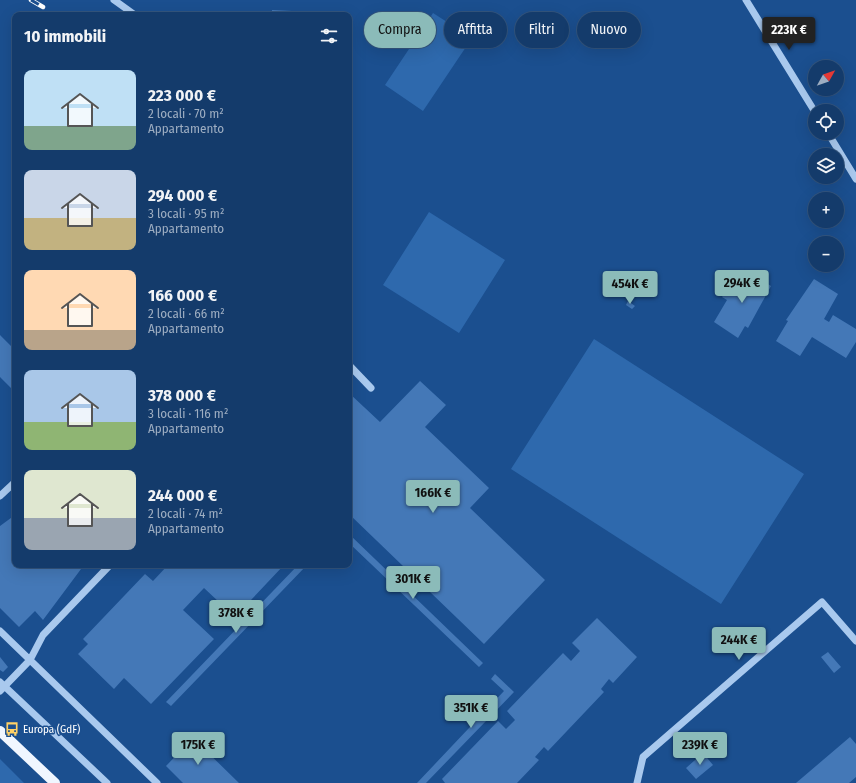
<!DOCTYPE html>
<html lang="it">
<head>
<meta charset="utf-8">
<style>
  :root { --surface:#143b6b; --page:#214673; --text:#f1f3f6; --muted:#9dadc1; --line:#33557e; --accent:#8bbbb9 }
  body { margin:0; font-family:"Fira Sans Condensed",sans-serif; background:var(--page); color:var(--text); height:100vh; display:flex; flex-direction:column; font-size:15px; white-space:nowrap }
  * { box-sizing:border-box; margin:0 }
  p { font-size:13px; color:var(--muted) }
  .icon { flex:none; width:22px; height:22px; fill:none; stroke:currentColor; stroke-width:2; stroke-linecap:round; stroke-linejoin:round }
  .map { position:relative; flex:1; overflow:hidden }
  .sheet { position:absolute; left:12px; top:12px; width:340px; height:556px; display:flex; flex-direction:column; background:var(--surface); border-radius:8px; box-shadow:0 4px 16px #0002,0 0 0 1px var(--line) }
  .sheet>* { flex:none }
  .hud { position:absolute; left:364px; top:12px; width:380px; height:36px; display:flex; gap:8px }
  .needle { width:26px; rotate:50deg }
  .controls { position:absolute; left:808px; top:60px; display:grid; gap:8px }
  .controls a { display:grid; place-items:center; width:36px; height:36px; border-radius:50%; background:var(--surface); box-shadow:0 4px 16px #0002,0 0 0 1px var(--line); font-size:20px }
  .price { position:absolute; translate:-50% -34px; padding:0 9px; border-radius:4px; background:var(--accent); color:#111; font-size:13px; line-height:26px; filter:drop-shadow(0 1px 2px #0008) }
  .price::after { content:''; position:absolute; left:50%; top:24px; width:12px; height:9px; margin-left:-6px; background:inherit; clip-path:polygon(0 0,100% 0,50% 100%) }
  .price.selected { background:#222; color:#fff }
  ul { padding:0; list-style:none }
  li { display:flex; align-items:center; gap:12px; height:100px; padding:0 12px }
  li span { display:grid; place-items:center; flex:none; width:112px; height:80px; border-radius:8px; color:#555 }
  li>.icon { margin-inline-start:auto }
  span .icon { width:48px; height:48px; fill:#fffc; stroke-width:1 }
  li b { font-size:17px }
  h2 { display:flex; justify-content:space-between; align-items:center; height:48px; padding:0 12px; font-size:17px }
  .tag { padding:0 14px; border-radius:18px; background:var(--surface); box-shadow:0 4px 16px #0002,0 0 0 1px var(--line); font-size:14px; line-height:36px }
  .tag.selected { background:var(--accent); color:#111 }
  .map>svg:first-child { display:block }
</style>
</head>
<body>
<div class="map">
<svg width="856" height="783" viewBox="0 0 856 783">
  <rect width="100%" height="100%" fill="#1b4f8f"/>
  <path fill="#2e69ad" d="M433 13 472 38 423 111 385 85Z
    M429 212 505 260 459 333 383 285Z
    M594 339 804 474 721 604 511 469Z
    M0 759 24 783H0Z"/>
  <path fill="#4478b7" d="M272 10 292 11 291 15H272Z
    M746 271 771 286 748 328 745 326 738 338 714 322 727 300 722 297 727 290 732 293Z
    M814 279 838 294 824 319 829 322 833 315 856 329V342L846 358 812 337 800 356 776 341 788 321 786 320Z
    M628 301 635 306 632 309 626 305Z
    M0 335 15 350V392L0 377Z
    M420 381 446 405 425 427 489 488 470 508 545 580 484 644 349 514V393L380 422Z
    M15 515V565H84L43 620 35 611 19 627 0 608V526Z
    M349 534 483 663 479 667 349 543Z
    M168 565H284L235 617 204 588 183 610 214 639 151 704 124 678 114 689 78 654 88 644 83 639 145 574 153 581Z
    M298 565H307L171 706 166 702Z
    M597 618 637 657 613 683 609 679 601 689 604 692 548 751 544 747 535 757 539 760 517 783H445L442 779 498 721 506 729 515 720 507 711 563 653 571 661 580 651 572 643Z
    M828 652 841 667 834 673 821 657Z
    M0 657 8 667 3 672 0 670Z
    M495 674 514 692 426 783H417L504 691 491 679Z
    M850 737 856 744V777L849 783H796Z
    M193 738 239 783H183L166 766Z
    M703 753 713 765 696 779 686 768Z"/>
  <g fill="none" stroke-linecap="round" stroke-linejoin="round">
    <path stroke="#a9c9ee" stroke-width="7" d="M114 0 135 15
      M746 0 815 112
      M828 133 856 179
      M349 365 371 388
      M0 496 15 482
      M0 631 157 783
      M0 682 107 783
      M0 691 30 660 43 635 110 565
      M637 783 643 757 822 602 856 641"/>
    <path stroke="#f0f6ff" stroke-width="10" d="M0 731 55 783"/>
    <defs>
      <path id="rail" d="M31 0 43 7"/>
    </defs>
    <use href="#rail" stroke="#fff" stroke-width="4.5"/>
    <use href="#rail" stroke="#1b4f8f" stroke-width="3" stroke-dasharray="9" stroke-linecap="butt"/>
  </g>
  <defs>
    <symbol id="bus-bare" viewBox="-9 -9 18 18"><path d="M-5-6H5V4H4V6H2V4H-2V6H-4V4H-5ZM-3.5-4V0h7V-4ZM-3.5 1.2v1.5H-2V1.2ZM2 1.2v1.5H3.5V1.2Z" fill="#ffd166" stroke="#1b4f8f" stroke-width="2.5" paint-order="stroke"/></symbol>
  </defs>
  <g fill-rule="evenodd">
    <use href="#bus-bare" x="2" y="719" width="20" height="20"/>
  </g>
  <g text-anchor="middle" dominant-baseline="central" stroke-width="3" stroke-linejoin="round" paint-order="stroke">
    <g font-size="11" fill="#fff" stroke="#1b4f8f" text-anchor="start">
      <text x="23" y="729">Europa (GdF)</text>
    </g>
  </g>
</svg>
<div class="controls">
<a><svg class="needle" viewBox="-14 -14 28 28"><path d="M0-13l5 13h-10z" fill="#e53935"/><path d="M0 13l5-13h-10z" fill="#9dadc1"/></svg></a>
<a><svg class="icon" aria-label="locate" viewBox="0 0 24 24"><circle cx="12" cy="12" r="6"/><path d="M12 2v4M12 18v4M2 12h4M18 12h4"/></svg></a>
<a><svg class="icon" aria-label="layers" viewBox="0 0 24 24"><path d="M12 4l9 5-9 5-9-5zM3 14l9 5 9-5"/></svg></a>
<a>+</a>
<a>−</a>
</div>
<b class="price selected" style="left:789px;top:51px">223K €</b>
<b class="price" style="left:742px;top:304px">294K €</b>
<b class="price" style="left:630px;top:305px">454K €</b>
<b class="price" style="left:433px;top:514px">166K €</b>
<b class="price" style="left:413px;top:600px">301K €</b>
<b class="price" style="left:236px;top:634px">378K €</b>
<b class="price" style="left:739px;top:661px">244K €</b>
<b class="price" style="left:471px;top:729px">351K €</b>
<b class="price" style="left:198px;top:766px">175K €</b>
<b class="price" style="left:700px;top:766px">239K €</b>
<div class="hud">
<a class="tag selected">Compra</a>
<a class="tag">Affitta</a>
<a class="tag">Filtri</a>
<a class="tag">Nuovo</a>
</div>
<section class="sheet">
<h2>10 immobili<svg class="icon" aria-label="filters" viewBox="0 0 24 24"><path d="M4 7h16M4 17h16"/><circle cx="9" cy="7" r="2"/><circle cx="15" cy="17" r="2"/></svg></h2>
<ul>
<li><span style="background:linear-gradient(#bfe0f5 70%,#7fa58c 0)"><svg class="icon" aria-label="home" viewBox="0 0 24 24"><path d="M3 11l9-7 9 7M6 9v11h12V9"/></svg></span><div><b>223 000 €</b><p>2 locali · 70 m²</p><p>Appartamento</p></div></li>
<li><span style="background:linear-gradient(#c9d6e8 60%,#c2b280 0)"><svg class="icon" aria-label="home" viewBox="0 0 24 24"><path d="M3 11l9-7 9 7M6 9v11h12V9"/></svg></span><div><b>294 000 €</b><p>3 locali · 95 m²</p><p>Appartamento</p></div></li>
<li><span style="background:linear-gradient(#ffd9b3 75%,#b9a48a 0)"><svg class="icon" aria-label="home" viewBox="0 0 24 24"><path d="M3 11l9-7 9 7M6 9v11h12V9"/></svg></span><div><b>166 000 €</b><p>2 locali · 66 m²</p><p>Appartamento</p></div></li>
<li><span style="background:linear-gradient(#a9c7e8 65%,#8fb573 0)"><svg class="icon" aria-label="home" viewBox="0 0 24 24"><path d="M3 11l9-7 9 7M6 9v11h12V9"/></svg></span><div><b>378 000 €</b><p>3 locali · 116 m²</p><p>Appartamento</p></div></li>
<li><span style="background:linear-gradient(#dfe7d0 60%,#9aa5b1 0)"><svg class="icon" aria-label="home" viewBox="0 0 24 24"><path d="M3 11l9-7 9 7M6 9v11h12V9"/></svg></span><div><b>244 000 €</b><p>2 locali · 74 m²</p><p>Appartamento</p></div></li>
</ul>
</section>
</div>
</body>
</html>
